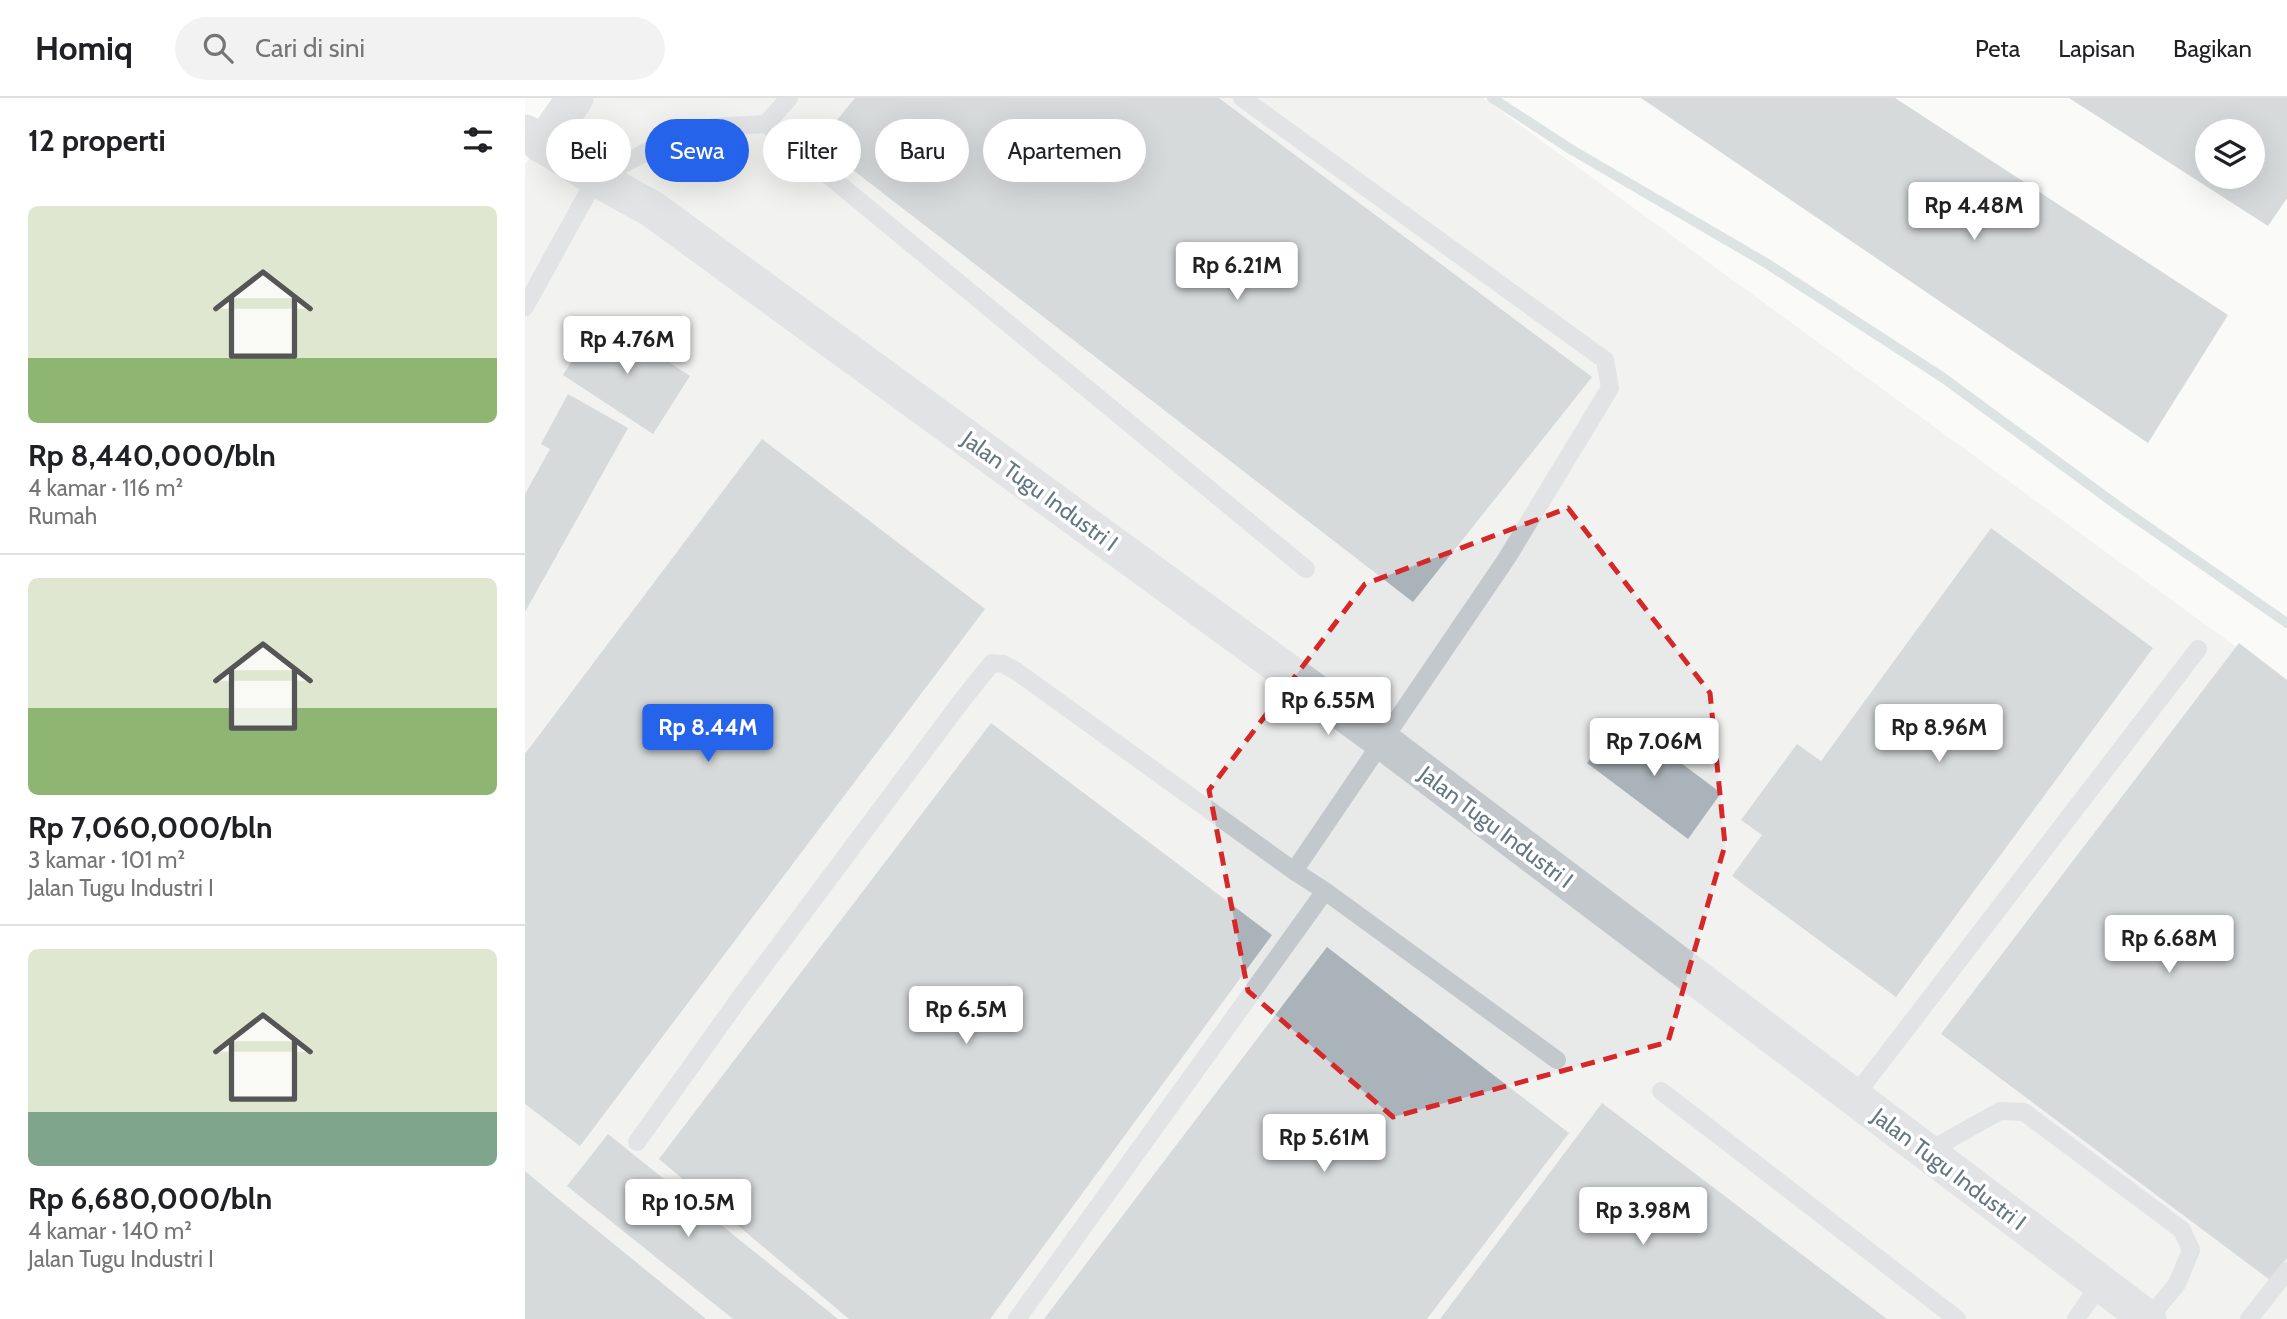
<!DOCTYPE html>
<html lang="id">
<head>
<meta charset="utf-8">
<style>
  :root { --surface:#fff; --page:#f2f2f2; --text:#202124; --muted:#757577; --line:#e0e0e0; --accent:#2563eb }
  body { margin:0; font-family:Cabin,sans-serif; background:var(--page); color:var(--text); height:100vh; display:flex; flex-direction:column; font-size:26px; white-space:nowrap }
  * { box-sizing:border-box; margin:0 }
  p { font-size:23px; color:var(--muted) }
  .icon { flex:none; width:38px; height:38px; fill:none; stroke:currentColor; stroke-width:2; stroke-linecap:round; stroke-linejoin:round }
  .map { position:relative; flex:1; overflow:hidden }
  .details { display:flex; flex-direction:column; background:var(--surface); width:525px }
  .details>* { flex:none }
  .hud { position:absolute; left:21px; top:21px; width:665px; height:63px; display:flex; gap:14px }
  .buttons { position:absolute; left:1670px; top:21px; display:grid; gap:14px }
  .buttons a { display:grid; place-items:center; width:70px; height:70px; border-radius:50%; background:var(--surface); box-shadow:0 7px 28px #0002; font-size:35px }
  .price { position:absolute; translate:-50% -60px; padding:0 16px; border-radius:7px; background:#fff; color:#222; font-size:23px; line-height:46px; filter:drop-shadow(0 2px 4px #0008) }
  .price::after { content:''; position:absolute; left:50%; top:42px; width:21px; height:16px; margin-left:-10px; background:inherit; clip-path:polygon(0 0,100% 0,50% 100%) }
  .price.selected { background:var(--accent); color:#fff }
  ul { padding:0; list-style:none }
  li { display:grid; align-content:center; gap:14px; height:371px; padding:0 28px }
  li+li { border-top:2px solid var(--line) }
  li span { display:grid; place-items:center; height:217px; border-radius:10px; color:#555 }
  li>.icon { margin-inline-start:auto }
  span .icon { width:126px; height:126px; fill:#fffc; stroke-width:1 }
  li b { font-size:30px }
  h2 { display:flex; justify-content:space-between; align-items:center; height:84px; padding:0 28px; font-size:30px }
  .pill { padding:0 24px; border-radius:32px; background:var(--surface); box-shadow:0 7px 28px #0002; font-size:24px; line-height:63px }
  .pill.selected { background:var(--accent); color:#fff }
  header { display:flex; align-items:center; gap:42px; box-sizing:border-box; height:98px; padding:0 35px; background:var(--surface); border-bottom:2px solid var(--line) }
  header strong { font-size:33px }
  nav { display:flex; gap:38px; margin-inline-start:auto; font-size:24px }
  .search { width:490px; height:63px; background:var(--page); display:flex; align-items:center; gap:18px; box-sizing:border-box; padding:0 24px; border-radius:38px; color:var(--muted); font-size:26px }
  main { display:flex; flex:1; min-height:0 }
  .map>svg:first-child { display:block }
</style>
</head>
<body>
<header>
<strong>Homiq</strong>
<div class="search"><svg class="icon" aria-label="search" viewBox="0 0 24 24"><circle cx="10" cy="10" r="6"/><path d="M15 15l6 6"/></svg>Cari di sini</div>
<nav><a>Peta</a><a>Lapisan</a><a>Bagikan</a></nav>
</header>
<main>
<section class="details">
<h2>12 properti<svg class="icon" aria-label="filters" viewBox="0 0 24 24"><path d="M4 7h16M4 17h16"/><circle cx="9" cy="7" r="2"/><circle cx="15" cy="17" r="2"/></svg></h2>
<ul>
<li><span style="background:linear-gradient(#dfe7d0 70%,#8fb573 0)"><svg class="icon" aria-label="home" viewBox="0 0 24 24"><path d="M3 11l9-7 9 7M6 9v11h12V9"/></svg></span><div><b>Rp 8,440,000/bln</b><p>4 kamar · 116 m²</p><p>Rumah</p></div></li>
<li><span style="background:linear-gradient(#dfe7d0 60%,#8fb573 0)"><svg class="icon" aria-label="home" viewBox="0 0 24 24"><path d="M3 11l9-7 9 7M6 9v11h12V9"/></svg></span><div><b>Rp 7,060,000/bln</b><p>3 kamar · 101 m²</p><p>Jalan Tugu Industri I</p></div></li>
<li><span style="background:linear-gradient(#dfe7d0 75%,#7fa58c 0)"><svg class="icon" aria-label="home" viewBox="0 0 24 24"><path d="M3 11l9-7 9 7M6 9v11h12V9"/></svg></span><div><b>Rp 6,680,000/bln</b><p>4 kamar · 140 m²</p><p>Jalan Tugu Industri I</p></div></li>
</ul>
</section>
<div class="map">
<svg width="1762" height="1221" viewBox="0 0 1762 1221">
  <rect width="100%" height="100%" fill="#fafaf8"/>
  <path fill="#e8e9e9" d="M47 0H958L1762 586V1221H0V67Z"/>
  <g fill="none" stroke-linecap="round" stroke-linejoin="round">
    <path stroke="#bbc7cb" stroke-width="10" d="M967 0 1047 52 1241 165 1417 279 1600 413 1762 525"/>
  </g>
  <path fill="#aab3b9" fill-rule="evenodd" d="M330 0H694L1067 279 888 504 293 45Z
    M1116 0H1370L1703 217 1623 345Z
    M1544 0H1762V100L1743 128ZM1682 33H1727V79H1682Z
    M75 219 165 278 128 336 38 277Z
    M43 296 103 330 0 514V396L25 351 16 346Z
    M237 341 460 511 55 1048 0 1006V656Z
    M1466 430 1628 550 1371 899 1207 778 1237 737 1216 722 1272 646 1296 663Z
    M1714 545 1762 582V1160L1745 1182 1416 936Z
    M1096 620 1196 695 1163 741 1062 665Z
    M466 625 747 837 465 1221H324L134 1061Z
    M802 849 1044 1035 902 1221H519Z
    M1077 1005 1362 1221H915Z
    M83 1036 313 1221H208L42 1088Z
    M0 1073 36 1103 181 1221H0Z"/>
  <g fill="none" stroke-linecap="round" stroke-linejoin="round">
    <path stroke="#c3c8cc" stroke-width="18" d="M717 0 1080 262 1085 290 982 460 769 773
      M241 26 781 471
      M0 209 71 80 123 53 189 29 241 26 264 0
      M1136 993 1432 1221
      M1329 999 1673 551
      M112 1044 214 901 438 601 467 565 478 566 491 573 769 773 800 793 1032 962
      M1402 1054 1475 1013 1499 1014 1657 1132 1666 1152 1652 1186 1623 1221
      M492 1221 800 793
      M1551 1221 1576 1185
      M1724 1221 1762 1173"/>
    <path stroke="#c3c8cc" stroke-width="37" d="M0 35 71 80 127 111 856 642 1623 1221
      M17 47 50 0"/>
  </g>
  <path d="M0 0H1762V1221H0ZM1043 410 1185 595 1200 747 1143 944 868 1019 723 893 684 692 840 486Z" fill="#fafaf8" fill-opacity=".55" fill-rule="evenodd"/>
  <path fill="none" stroke="#d62828" stroke-width="5" stroke-dasharray="14 9" stroke-linejoin="round" d="M1043 410 1185 595 1200 747 1143 944 868 1019 723 893 684 692 840 486Z"/>
  <g text-anchor="middle" dominant-baseline="central" stroke-width="7" stroke-linejoin="round" paint-order="stroke">
    <g font-size="23" fill="#657683" stroke="#fff">
      <text transform="translate(515 393) rotate(36)">Jalan Tugu Industri I</text>
      <text transform="translate(971 729) rotate(37)">Jalan Tugu Industri I</text>
      <text transform="translate(1424 1071) rotate(37)">Jalan Tugu Industri I</text>
    </g>
  </g>
</svg>
<div class="buttons">
<a><svg class="icon" aria-label="layers" viewBox="0 0 24 24"><path d="M12 4l9 5-9 5-9-5zM3 14l9 5 9-5"/></svg></a>
</div>
<b class="price" style="left:1449px;top:144px">Rp 4.48M</b>
<b class="price" style="left:712px;top:204px">Rp 6.21M</b>
<b class="price" style="left:102px;top:278px">Rp 4.76M</b>
<b class="price" style="left:803px;top:639px">Rp 6.55M</b>
<b class="price selected" style="left:183px;top:666px">Rp 8.44M</b>
<b class="price" style="left:1414px;top:666px">Rp 8.96M</b>
<b class="price" style="left:1129px;top:680px">Rp 7.06M</b>
<b class="price" style="left:1644px;top:877px">Rp 6.68M</b>
<b class="price" style="left:441px;top:948px">Rp 6.5M</b>
<b class="price" style="left:799px;top:1076px">Rp 5.61M</b>
<b class="price" style="left:163px;top:1141px">Rp 10.5M</b>
<b class="price" style="left:1118px;top:1149px">Rp 3.98M</b>
<div class="hud">
<a class="pill">Beli</a>
<a class="pill selected">Sewa</a>
<a class="pill">Filter</a>
<a class="pill">Baru</a>
<a class="pill">Apartemen</a>
</div>
</div>
</main>
</body>
</html>
